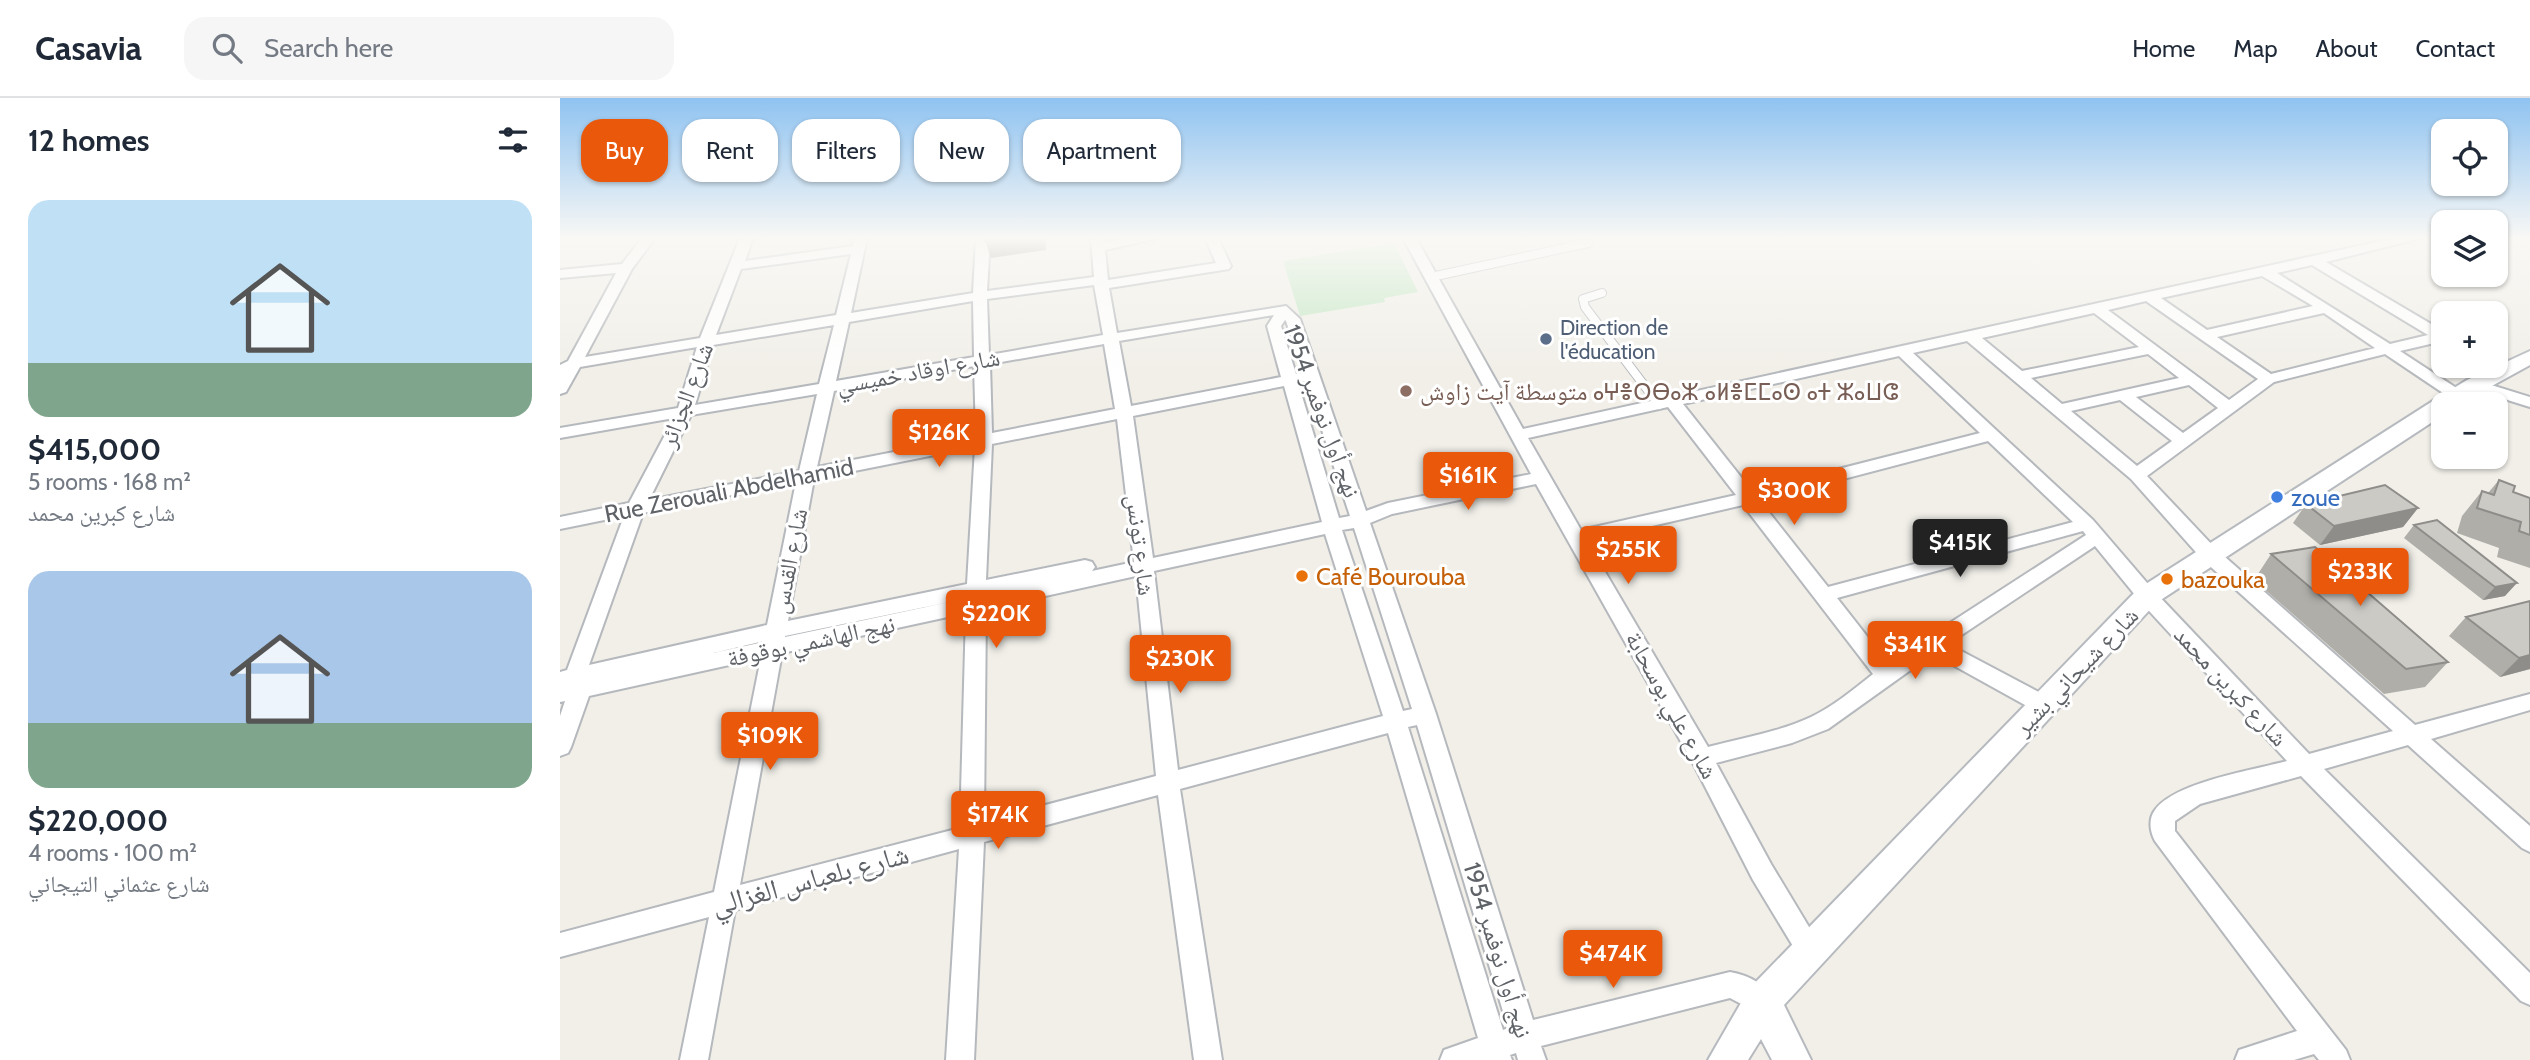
<!DOCTYPE html>
<html lang="en">
<head>
<meta charset="utf-8">
<style>
  :root { --surface:#fff; --page:#f6f6f7; --text:#1f2937; --muted:#747a83; --line:#e0e1e3; --accent:#ea580c }
  body { margin:0; font-family:Cabin,"Noto Naskh Arabic","Noto Sans Tifinagh",sans-serif; background:var(--page); color:var(--text); height:100vh; display:flex; flex-direction:column; font-size:26px; white-space:nowrap }
  * { box-sizing:border-box; margin:0 }
  p { font-size:23px; color:var(--muted) }
  .icon { flex:none; width:38px; height:38px; fill:none; stroke:currentColor; stroke-width:2; stroke-linecap:round; stroke-linejoin:round }
  .map { position:relative; flex:1; overflow:hidden }
  .side { display:flex; flex-direction:column; background:var(--surface); width:560px }
  .side>* { flex:none }
  .guide { position:absolute; left:21px; top:21px; width:665px; height:63px; display:flex; gap:14px }
  .controls { position:absolute; left:1871px; top:21px; display:grid; gap:14px }
  .controls a { display:grid; place-items:center; width:77px; height:77px; border-radius:14px; background:var(--surface); box-shadow:0 2px 5px #0004; font-size:35px }
  .price { position:absolute; translate:-50% -60px; padding:0 16px; border-radius:7px; background:var(--accent); color:#fff; font-size:23px; line-height:46px; filter:drop-shadow(0 2px 4px #0008) }
  .price::after { content:''; position:absolute; left:50%; top:42px; width:21px; height:16px; margin-left:-10px; background:inherit; clip-path:polygon(0 0,100% 0,50% 100%) }
  .price.on { background:#222; color:#fff }
  ul { padding:0; list-style:none }
  li { display:grid; align-content:center; gap:14px; height:371px; padding:0 28px }
  li span { display:grid; place-items:center; height:217px; border-radius:21px; color:#555 }
  li>.icon { margin-inline-start:auto }
  span .icon { width:126px; height:126px; fill:#fffc; stroke-width:1 }
  li b { font-size:30px }
  h2 { display:flex; justify-content:space-between; align-items:center; height:84px; padding:0 28px; font-size:30px }
  .pill { padding:0 24px; border-radius:21px; background:var(--surface); box-shadow:0 2px 5px #0004; font-size:24px; line-height:63px }
  .pill.on { background:var(--accent); color:#fff }
  header { display:flex; align-items:center; gap:42px; box-sizing:border-box; height:98px; padding:0 35px; background:var(--surface); border-bottom:2px solid var(--line) }
  header strong { font-size:33px }
  nav { display:flex; gap:38px; margin-inline-start:auto; font-size:24px }
  .search { width:490px; height:63px; background:var(--page); display:flex; align-items:center; gap:18px; box-sizing:border-box; padding:0 24px; border-radius:21px; color:var(--muted); font-size:26px }
  main { display:flex; flex:1; min-height:0 }
  .map>svg:first-child { display:block }
</style>
</head>
<body>
<header>
<strong>Casavia</strong>
<div class="search"><svg class="icon" aria-label="search" viewBox="0 0 24 24"><circle cx="10" cy="10" r="6"/><path d="M15 15l6 6"/></svg>Search here</div>
<nav><a>Home</a><a>Map</a><a>About</a><a>Contact</a></nav>
</header>
<main>
<section class="side">
<h2>12 homes<svg class="icon" aria-label="filters" viewBox="0 0 24 24"><path d="M4 7h16M4 17h16"/><circle cx="9" cy="7" r="2"/><circle cx="15" cy="17" r="2"/></svg></h2>
<ul>
<li><span style="background:linear-gradient(#bfe0f5 75%,#7fa58c 0)"><svg class="icon" aria-label="home" viewBox="0 0 24 24"><path d="M3 11l9-7 9 7M6 9v11h12V9"/></svg></span><div><b>$415,000</b><p>5 rooms · 168 m²</p><p>شارع كبرين محمد</p></div></li>
<li><span style="background:linear-gradient(#a9c7e8 70%,#7fa58c 0)"><svg class="icon" aria-label="home" viewBox="0 0 24 24"><path d="M3 11l9-7 9 7M6 9v11h12V9"/></svg></span><div><b>$220,000</b><p>4 rooms · 100 m²</p><p>شارع عثماني التيجاني</p></div></li>
</ul>
</section>
<div class="map">
<svg width="1970" height="962" viewBox="0 0 1970 962">
  <rect width="100%" height="100%" fill="#f1efe8"/>
  <path fill="#c5e8c5" d="M834 145 858 194 824 200 825 204 740 218 723 163Z"/>
  <g fill="none" stroke-linecap="round" stroke-linejoin="round">
    <defs>
      <path id="service" d="M871 179 1028 145
        M1042 195 1023 201 1025 209 1099 307"/>
      <path id="minor" d="M82 140H95L72 171 25 259 140 240 180 140H193L185 163 293 148 294 140H307L291 215 413 195 416 140H430L427 193 534 179 531 140H545V144L566 140H598L545 152 548 182 656 165 645 140H658L671 168 669 171 549 190 557 235 726 208 740 221 806 413 828 405 971 376 843 140H856L963 331 1835 140H1861L1766 164 1883 233V243L1840 253 1904 295 1906 298 1904 301H1892L1825 256 1714 284 1587 378 1656 451 1855 627 1970 596V612L1871 641 1970 728V754L1962 750 1848 647 1764 671 1970 875V907L1961 903 1741 678 1640 706 1615 723V733L1786 952 1790 962H1759L1754 956 1734 962H1675L1679 952 1737 933 1595 743C1590 734 1588 721 1595 712 1615 684 1694 672 1727 663L1580 503 1535 448 1388 546 1490 600 1493 606 1490 612 1482 614 1474 612 1373 556 1268 631 1232 645 1156 665 1211 766 1264 854 1260 863 1251 866 1242 863 1193 782 1134 667 976 386 832 416 810 425 876 616 973 922 1170 874C1188 877 1208 887 1215 904L1211 913 1202 917 1170 900 981 948 986 962H958L956 955 950 957 952 962H880L884 952 918 940 828 635 620 691 662 962H634L598 697 424 744 414 962H386L399 751 175 812 148 962H120L149 819 0 859V835L154 794 201 560 29 598 11 649 8 655 0 658V618L5 603 0 604V574L7 572 64 418 0 431V419L69 405 114 320 0 340V330L118 310 137 249 20 269 6 294 0 296V267L8 263 56 175 0 180V172L62 166ZM291 156 276 217 156 237 181 171ZM1752 167 1868 237 1830 246 1717 175ZM1702 178 1753 208 1647 232 1601 200ZM534 187 543 237 429 257 427 201ZM413 203 414 259 276 283 289 224ZM1586 203 1698 281 1669 302 1548 212ZM1534 215 1579 249 1462 273 1422 240ZM1764 215 1815 250 1711 276 1657 239ZM714 217 707 228 721 279 571 308 559 243ZM725 222 726 223 744 276H736L721 228ZM274 227 259 286 135 307 153 247ZM1407 243 1571 381 1642 461 1833 633 1749 656 1594 493 1533 422 1353 255ZM544 246 555 311 432 335 430 266ZM1588 256 1619 280 1502 306 1471 280ZM1339 258 1420 335 1192 393 1123 306ZM414 268 416 338 257 369 274 293ZM746 283 790 418 779 420 738 285ZM1629 287 1658 310 1623 335 1576 299ZM724 288 762 424 593 460 573 318ZM257 296 239 373 89 402 131 317ZM1560 302 1612 343 1577 368 1511 313ZM1108 309 1176 397 1021 432 968 340ZM557 321 574 464 532 473 535 469 532 464 525 462 426 482 432 346ZM1428 343 1513 424 1268 489 1200 403ZM415 349 407 486 228 523 254 381ZM236 384 207 527 29 567 83 415ZM1183 407 1313 576C1294 591 1274 608 1251 619 1219 634 1182 640 1148 649L1027 443ZM794 430 852 611 843 613 782 432ZM1523 433 1526 437 1328 565 1277 500ZM765 436 823 618 618 672 594 473ZM576 478 596 678 424 723 426 511ZM399 502 225 539V538ZM406 515 400 730 180 787 222 555ZM204 543V544L153 555ZM857 627 948 930 943 932 848 629Z
        M1915 282 1970 299V309L1909 290 1907 287 1909 284Z"/>
      <path id="secondary" d="M1970 253V267L1899 306H1883V317L1596 505 1224 907 1251 962H1212L1201 941 1188 962H1148L1189 891 1578 491 1876 301 1907 282Z"/>
    </defs>
    <use href="#service" stroke="#b5b8bc" stroke-width="10"/>
    <use href="#minor" stroke="#b5b8bc" stroke-width="4"/>
    <use href="#secondary" stroke="#b6babf" stroke-width="4"/>
    <use href="#service" stroke="#fff" stroke-width="8"/>
    <use href="#minor" fill="#fff" fill-rule="evenodd"/>
    <use href="#secondary" fill="#fff" fill-rule="evenodd"/>
  </g>
  <path fill="#afaea9" d="M1939 382 1953 394 1970 400V470L1937 459 1939 450 1897 435 1902 418 1922 393 1928 395Z
    M1746 406 1858 410 1843 429 1760 447 1733 425Z
    M1877 422 1945 498 1923 502 1844 440 1854 427Z
    M1711 456 1888 564 1865 589 1824 596 1694 482Z
    M1970 503V571L1940 579 1889 538 1906 519Z"/>
  <path fill="#8f8d8a" d="M441 140H485L486 152 431 160 425 143Z
    M1858 410 1843 429 1760 447 1774 428Z
    M1957 485 1945 498 1923 502 1935 489Z
    M1970 557V571L1940 579 1959 560Z"/>
  <path fill="#cccac5" stroke="#8f8d8a" stroke-width="2" d="M425 140H441L425 143Z
    M1939 382 1955 388 1953 394 1970 400V437L1959 433 1961 424 1917 410 1922 393 1934 397Z
    M1825 387 1858 410 1774 428 1746 406Z
    M1877 422 1957 485 1935 489 1854 427Z
    M1755 449 1888 564 1846 571 1711 456Z
    M1970 503V557L1959 560 1906 519Z"/>
  <linearGradient id="sky" x2="0" y2="1"><stop stop-color="#8fc3f1"/><stop offset="0.51" stop-color="#f9f8f5"/><stop offset="1" stop-color="#f9f8f5" stop-opacity="0"/></linearGradient>
  <rect width="1970" height="275" fill="url(#sky)"/>
  <circle fill="#5c6f8a" stroke="#fff" stroke-width="2.5" cx="986" cy="241" r="7"/>
  <circle fill="#8d6e63" stroke="#fff" stroke-width="2.5" cx="846" cy="293" r="7"/>
  <circle fill="#3f7fe0" stroke="#fff" stroke-width="2.5" cx="1717" cy="399" r="7"/>
  <g fill="#e8710a" stroke="#fff" stroke-width="2.5">
    <circle cx="742" cy="478" r="7"/>
    <circle cx="1607" cy="481" r="7"/>
  </g>
  <g text-anchor="middle" dominant-baseline="central" stroke-width="6" stroke-linejoin="round" paint-order="stroke">
    <g font-size="21" fill="#4e5e75" stroke="#fff" text-anchor="start">
      <text x="1000" y="229">Direction de<tspan x="1000" dy="24">l'éducation</tspan></text>
    </g>
    <g font-size="24" fill="#5f6368" stroke="#fff">
      <text transform="translate(358 273) rotate(-10)">شارع اوقاد خميسي</text>
      <text transform="translate(126 297) rotate(-69)">شارع الجزائر</text>
      <text transform="translate(762 313) rotate(70)">نهج أول نوفمبر 1954</text>
      <text transform="translate(169 392) rotate(-11)">Rue Zerouali Abdelhamid</text>
      <text transform="translate(581 447) rotate(83)">شارع تونس</text>
      <text transform="translate(229 463) rotate(-79)">شارع القدس</text>
      <text transform="translate(251 543) rotate(-12)">نهج الهاشمي بوقوفة</text>
      <text transform="translate(1516 573) rotate(-46)">شارع شيحاني بشير</text>
      <text transform="translate(1671 588) rotate(47)">شارع كبرين محمد</text>
      <text transform="translate(1112 607) rotate(61)">شارع علي بوسحابة</text>
      <text transform="translate(938 852) rotate(73)">نهج أول نوفمبر 1954</text>
    </g>
    <g font-size="24" fill="#785e54" stroke="#fff" text-anchor="start">
      <text x="860" y="293">متوسطة آيت زاوش ⴰⵖⴻⵔⴱⴰⵣ ⴰⵍⴻⵎⵎⴰⵙ ⴰⵜ ⵣⴰⵡⵛ</text>
    </g>
    <g font-size="24" fill="#366cbe" stroke="#fff" text-anchor="start">
      <text x="1731" y="399">zoue</text>
    </g>
    <g font-size="24" fill="#c56008" stroke="#fff" text-anchor="start">
      <text x="756" y="478">Café Bourouba</text>
      <text x="1621" y="481">bazouka</text>
    </g>
    <g font-size="28" fill="#5f6368" stroke="#fff">
      <text transform="translate(250 781) rotate(-15)">شارع بلعباس الغزالي</text>
    </g>
  </g>
</svg>
<div class="controls">
<a><svg class="icon" aria-label="locate" viewBox="0 0 24 24"><circle cx="12" cy="12" r="6"/><path d="M12 2v4M12 18v4M2 12h4M18 12h4"/></svg></a>
<a><svg class="icon" aria-label="layers" viewBox="0 0 24 24"><path d="M12 4l9 5-9 5-9-5zM3 14l9 5 9-5"/></svg></a>
<a>+</a>
<a>−</a>
</div>
<b class="price" style="left:379px;top:371px">$126K</b>
<b class="price" style="left:908px;top:414px">$161K</b>
<b class="price" style="left:1234px;top:429px">$300K</b>
<b class="price on" style="left:1400px;top:481px">$415K</b>
<b class="price" style="left:1068px;top:488px">$255K</b>
<b class="price" style="left:1800px;top:510px">$233K</b>
<b class="price" style="left:436px;top:552px">$220K</b>
<b class="price" style="left:1355px;top:583px">$341K</b>
<b class="price" style="left:620px;top:597px">$230K</b>
<b class="price" style="left:210px;top:674px">$109K</b>
<b class="price" style="left:438px;top:753px">$174K</b>
<b class="price" style="left:1053px;top:892px">$474K</b>
<div class="guide">
<a class="pill on">Buy</a>
<a class="pill">Rent</a>
<a class="pill">Filters</a>
<a class="pill">New</a>
<a class="pill">Apartment</a>
</div>
</div>
</main>
</body>
</html>
